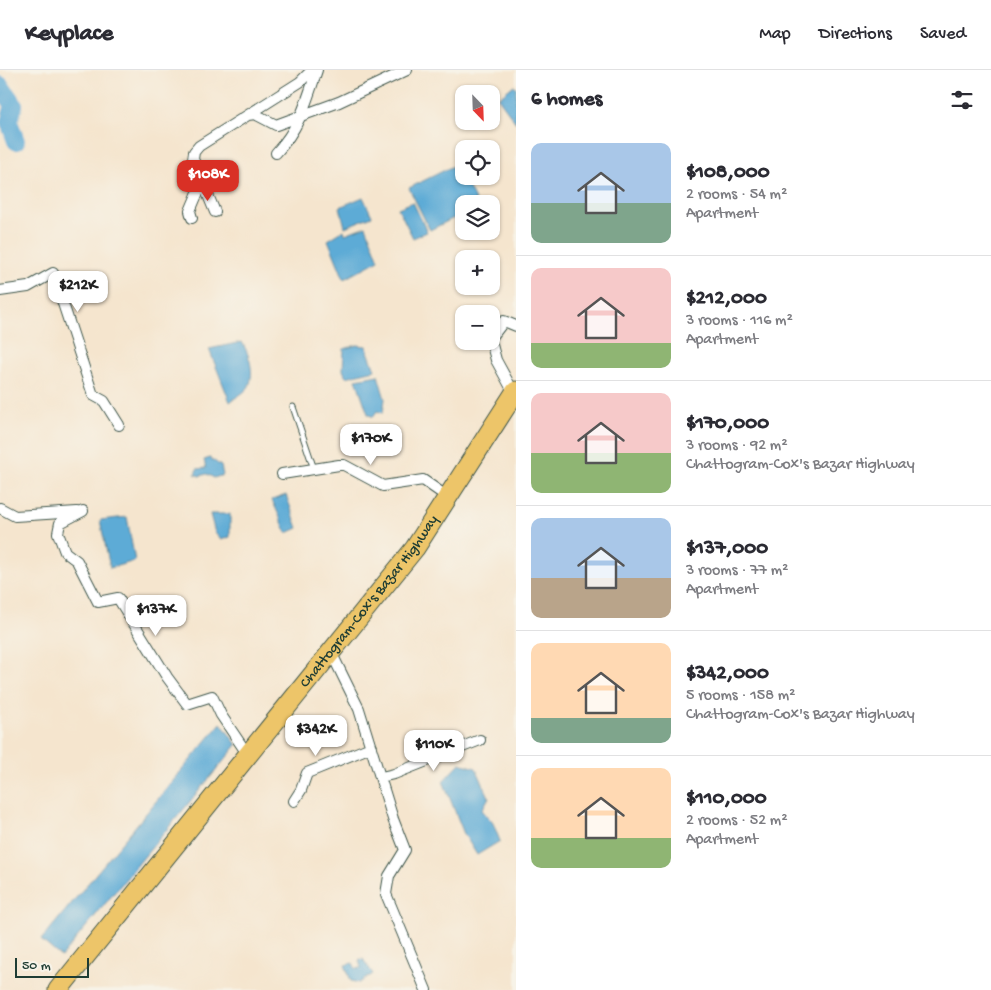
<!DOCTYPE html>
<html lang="en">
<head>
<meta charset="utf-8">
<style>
  :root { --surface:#fff; --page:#f2f2f3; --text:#2b2b33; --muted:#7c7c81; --line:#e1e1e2; --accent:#d93025 }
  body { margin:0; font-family:"Gochi Hand",sans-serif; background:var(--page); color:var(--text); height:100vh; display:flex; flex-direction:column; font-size:19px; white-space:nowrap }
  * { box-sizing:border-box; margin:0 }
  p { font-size:16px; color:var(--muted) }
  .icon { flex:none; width:28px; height:28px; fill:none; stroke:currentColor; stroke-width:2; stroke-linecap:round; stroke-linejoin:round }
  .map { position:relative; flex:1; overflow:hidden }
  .details { display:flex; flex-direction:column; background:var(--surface); width:475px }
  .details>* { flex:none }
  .needle { width:32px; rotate:157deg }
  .buttons { position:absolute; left:455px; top:15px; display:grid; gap:10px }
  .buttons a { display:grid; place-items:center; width:45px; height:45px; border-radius:10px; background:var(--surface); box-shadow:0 1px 4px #0004; font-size:25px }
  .scale { position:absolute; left:15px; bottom:12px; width:74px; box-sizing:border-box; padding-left:5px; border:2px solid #1f3d34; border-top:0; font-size:14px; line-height:18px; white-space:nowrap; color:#1f3d34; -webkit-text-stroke:4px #f7f3e8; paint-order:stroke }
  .price { position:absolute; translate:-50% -42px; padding:0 11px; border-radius:10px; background:#fff; color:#222; font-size:16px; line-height:32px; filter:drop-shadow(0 1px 2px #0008) }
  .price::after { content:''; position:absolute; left:50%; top:30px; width:15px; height:11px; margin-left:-8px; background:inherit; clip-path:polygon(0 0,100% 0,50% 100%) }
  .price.on { background:var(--accent); color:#fff }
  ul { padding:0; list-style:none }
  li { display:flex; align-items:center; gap:15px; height:125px; padding:0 15px }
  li+li { border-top:1px solid var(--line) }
  li span { display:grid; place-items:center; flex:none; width:140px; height:100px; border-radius:10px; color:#555 }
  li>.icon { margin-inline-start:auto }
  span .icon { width:60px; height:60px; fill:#fffc; stroke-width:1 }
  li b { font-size:21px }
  h2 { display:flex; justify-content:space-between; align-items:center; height:60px; padding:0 15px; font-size:21px }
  header { display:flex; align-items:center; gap:30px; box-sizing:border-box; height:70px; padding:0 25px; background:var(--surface); border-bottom:1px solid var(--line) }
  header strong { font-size:24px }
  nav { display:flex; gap:28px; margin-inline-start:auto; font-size:18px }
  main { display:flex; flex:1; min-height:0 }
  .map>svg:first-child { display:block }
</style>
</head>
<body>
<header>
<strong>Keyplace</strong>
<nav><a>Map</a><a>Directions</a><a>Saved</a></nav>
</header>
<main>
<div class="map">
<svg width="516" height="920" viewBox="0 0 516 920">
  <rect width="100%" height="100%" fill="#f7f3e8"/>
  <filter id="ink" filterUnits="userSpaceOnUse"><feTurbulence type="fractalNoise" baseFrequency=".02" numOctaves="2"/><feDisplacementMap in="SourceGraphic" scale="10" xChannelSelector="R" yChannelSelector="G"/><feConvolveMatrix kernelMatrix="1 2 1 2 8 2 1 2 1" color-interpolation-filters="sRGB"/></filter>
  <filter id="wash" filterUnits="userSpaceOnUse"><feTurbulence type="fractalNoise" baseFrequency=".0096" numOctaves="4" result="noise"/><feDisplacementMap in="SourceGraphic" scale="20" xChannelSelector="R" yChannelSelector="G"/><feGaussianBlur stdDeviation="1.12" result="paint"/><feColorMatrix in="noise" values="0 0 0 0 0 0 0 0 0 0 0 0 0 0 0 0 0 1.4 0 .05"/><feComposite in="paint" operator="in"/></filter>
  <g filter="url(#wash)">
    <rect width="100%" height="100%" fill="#f5e5ce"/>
    <path fill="#5dabd6" stroke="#3e7485" d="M514 15 516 18V53L498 28Z
      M457 94 477 134H464V143L430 160 409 118Z
      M363 127 372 146 345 157 340 137Z
      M413 132 427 162 413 168 398 138Z
      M366 156 379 190 344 209 328 170 344 160 345 164Z
      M242 272C249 284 255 302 249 316 246 322 236 327 230 332L209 279Z
      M357 275 366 276 375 300 346 307 343 300 344 279Z
      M378 305 385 329 383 343 377 341 373 347 368 344 356 309Z
      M210 388 221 396 223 405 214 408 207 404 199 406 195 404 197 399 206 398 204 390Z
      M286 425 298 458 287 463 272 430Z
      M210 444H230V467L221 470 215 463Z
      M127 447 135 491 110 498 100 450Z
      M221 653 237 675 61 887 41 870Z
      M460 693 476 698 489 727 482 740 493 753 500 771 477 785 464 764 443 711Z
      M363 889 373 904 359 913 351 911 345 895 353 893 356 899 361 898 359 890Z"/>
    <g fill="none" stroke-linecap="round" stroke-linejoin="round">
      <path stroke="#5dabd6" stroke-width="18" d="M0 15 14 35 9 52 16 71"/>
    </g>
  </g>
  <g filter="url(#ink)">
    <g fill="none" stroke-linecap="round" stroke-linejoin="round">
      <defs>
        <path id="lane" d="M293 337 314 399"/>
        <path id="street" d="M248 45 300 12 312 0
          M276 83C300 57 306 33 317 0
          M215 142 193 89 194 82 199 76 248 45 255 44 276 55 339 32 407 0
          M192 148 190 141 202 113
          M0 221 28 217 53 203 93 325 104 331 119 355
          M491 268 504 251 516 256
          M491 271 496 290 514 323
          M282 404 339 395H344L383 416 423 410 449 428
          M0 438 15 446 77 442
          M83 441 60 453 58 463 65 482 77 491 98 532 118 528 167 607 187 634 212 626 221 645 248 685
          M331 582 359 639 393 749 405 780 389 806 386 824 426 920
          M381 707 394 704 480 670
          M294 731 301 720 307 703 371 677"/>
        <g id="highway">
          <path id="s1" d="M58 920 415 478 516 321"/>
        </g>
      </defs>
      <use href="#lane" stroke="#3f564b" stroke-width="7"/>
      <use href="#street" stroke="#3f564b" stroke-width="12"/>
      <use href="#highway" stroke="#3f564b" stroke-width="21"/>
      <use href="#lane" stroke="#fff" stroke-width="5"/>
      <use href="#street" stroke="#fff" stroke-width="10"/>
      <use href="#highway" stroke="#edc569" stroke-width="19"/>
    </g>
  </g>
  <g text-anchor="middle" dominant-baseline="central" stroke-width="4" stroke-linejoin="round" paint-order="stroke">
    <g font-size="15" fill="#1f3d34" stroke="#f7f3e8">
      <text stroke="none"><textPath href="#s1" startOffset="498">Chattogram-Cox's Bazar Highway</textPath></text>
    </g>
  </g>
</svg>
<div class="buttons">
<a><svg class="needle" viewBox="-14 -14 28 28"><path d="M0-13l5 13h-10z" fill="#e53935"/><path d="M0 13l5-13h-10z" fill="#7c7c81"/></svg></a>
<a><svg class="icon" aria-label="locate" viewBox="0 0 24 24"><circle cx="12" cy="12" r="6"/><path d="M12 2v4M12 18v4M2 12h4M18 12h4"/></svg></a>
<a><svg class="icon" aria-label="layers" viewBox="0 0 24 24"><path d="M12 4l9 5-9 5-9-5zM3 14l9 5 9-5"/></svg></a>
<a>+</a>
<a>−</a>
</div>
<div class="scale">50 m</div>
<b class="price on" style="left:208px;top:132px">$108K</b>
<b class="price" style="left:78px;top:243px">$212K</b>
<b class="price" style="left:371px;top:396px">$170K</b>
<b class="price" style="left:156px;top:567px">$137K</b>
<b class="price" style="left:316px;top:687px">$342K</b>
<b class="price" style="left:434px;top:702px">$110K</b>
</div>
<section class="details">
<h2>6 homes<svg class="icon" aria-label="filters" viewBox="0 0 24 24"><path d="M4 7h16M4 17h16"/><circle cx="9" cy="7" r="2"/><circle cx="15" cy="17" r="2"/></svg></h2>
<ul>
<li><span style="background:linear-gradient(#a9c7e8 60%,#7fa58c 0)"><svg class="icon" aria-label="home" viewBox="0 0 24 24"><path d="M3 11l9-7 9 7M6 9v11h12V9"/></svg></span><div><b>$108,000</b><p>2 rooms · 54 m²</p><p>Apartment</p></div></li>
<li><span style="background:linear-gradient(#f6c9c9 75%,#8fb573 0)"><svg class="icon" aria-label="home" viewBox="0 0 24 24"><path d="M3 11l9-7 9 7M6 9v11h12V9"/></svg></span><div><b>$212,000</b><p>3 rooms · 116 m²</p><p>Apartment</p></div></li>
<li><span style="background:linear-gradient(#f6c9c9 60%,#8fb573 0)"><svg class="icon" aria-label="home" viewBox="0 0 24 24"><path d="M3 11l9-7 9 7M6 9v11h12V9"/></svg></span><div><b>$170,000</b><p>3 rooms · 92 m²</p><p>Chattogram-Cox's Bazar Highway</p></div></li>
<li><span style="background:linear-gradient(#a9c7e8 60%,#b9a48a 0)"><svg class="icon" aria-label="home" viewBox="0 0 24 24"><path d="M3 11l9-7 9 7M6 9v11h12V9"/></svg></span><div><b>$137,000</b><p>3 rooms · 77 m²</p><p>Apartment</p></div></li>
<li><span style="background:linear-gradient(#ffd9b3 75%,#7fa58c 0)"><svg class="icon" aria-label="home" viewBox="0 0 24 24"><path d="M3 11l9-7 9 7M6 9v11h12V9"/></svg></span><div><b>$342,000</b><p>5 rooms · 158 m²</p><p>Chattogram-Cox's Bazar Highway</p></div></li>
<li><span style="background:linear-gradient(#ffd9b3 70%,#8fb573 0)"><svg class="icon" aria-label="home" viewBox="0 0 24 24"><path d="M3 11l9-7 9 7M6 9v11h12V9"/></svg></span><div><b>$110,000</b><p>2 rooms · 52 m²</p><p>Apartment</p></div></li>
</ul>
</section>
</main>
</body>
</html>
